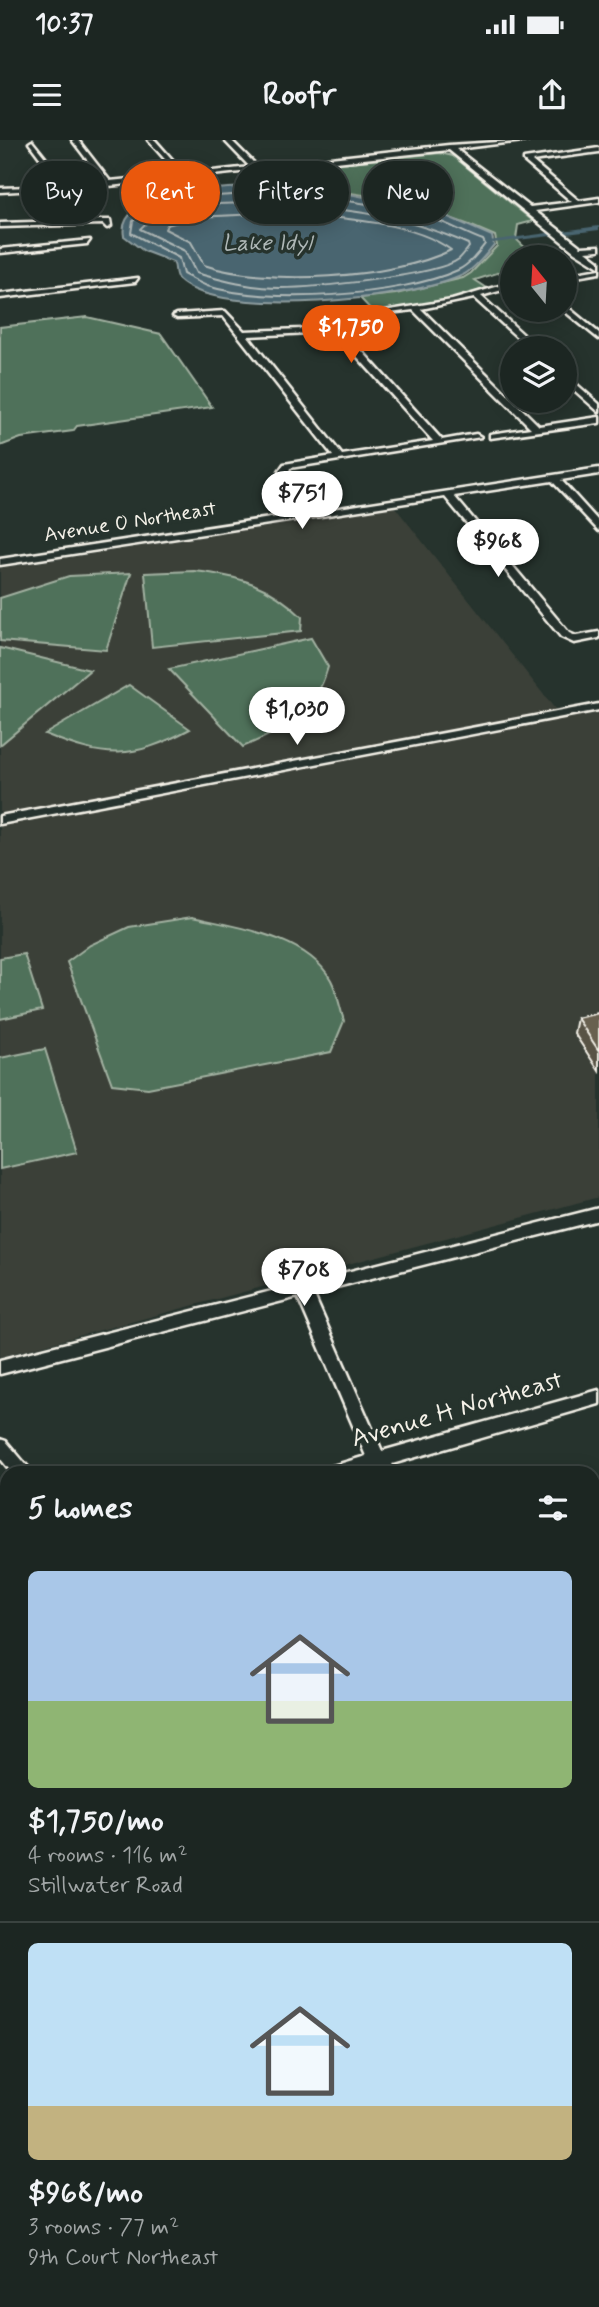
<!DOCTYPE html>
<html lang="en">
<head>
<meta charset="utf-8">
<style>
  :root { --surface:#1c2622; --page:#252e2a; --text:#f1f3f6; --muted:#a0a5a5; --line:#3a4340; --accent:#ea580c }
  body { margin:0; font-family:Mynerve,sans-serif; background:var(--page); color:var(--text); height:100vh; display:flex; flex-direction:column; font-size:26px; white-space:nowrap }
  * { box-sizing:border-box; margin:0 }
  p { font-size:23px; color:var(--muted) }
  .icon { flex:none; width:38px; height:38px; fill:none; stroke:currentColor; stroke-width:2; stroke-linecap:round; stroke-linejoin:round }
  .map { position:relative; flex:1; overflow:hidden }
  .drawer { position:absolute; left:0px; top:1326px; width:600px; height:842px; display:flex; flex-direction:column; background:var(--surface); border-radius:21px 21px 0 0; box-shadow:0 4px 18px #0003,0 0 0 2px var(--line) }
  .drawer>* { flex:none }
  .hud { position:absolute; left:21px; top:21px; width:558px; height:63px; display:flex; gap:14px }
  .needle { width:46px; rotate:342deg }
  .tools { position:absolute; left:500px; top:105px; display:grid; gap:14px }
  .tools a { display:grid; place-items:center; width:77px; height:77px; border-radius:50%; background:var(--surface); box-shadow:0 4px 18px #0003,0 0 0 2px var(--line); font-size:35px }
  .price { position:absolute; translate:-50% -60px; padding:0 16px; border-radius:24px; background:#fff; color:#222; font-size:23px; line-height:46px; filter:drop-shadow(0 2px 4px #0008) }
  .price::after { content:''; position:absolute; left:50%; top:42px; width:21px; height:16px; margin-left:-10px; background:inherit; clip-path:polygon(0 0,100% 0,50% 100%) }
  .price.on { background:var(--accent); color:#fff }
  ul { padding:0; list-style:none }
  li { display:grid; align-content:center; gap:14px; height:371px; padding:0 28px }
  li+li { border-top:2px solid var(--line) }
  li span { display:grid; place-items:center; height:217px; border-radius:10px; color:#555 }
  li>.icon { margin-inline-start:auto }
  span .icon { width:126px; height:126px; fill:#fffc; stroke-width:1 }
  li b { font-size:30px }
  h2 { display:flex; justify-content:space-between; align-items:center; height:84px; padding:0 28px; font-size:30px }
  .pill { padding:0 24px; border-radius:32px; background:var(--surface); box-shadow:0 4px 18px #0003,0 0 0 2px var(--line); font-size:24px; line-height:63px }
  .pill.on { background:var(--accent); color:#fff }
  .status { display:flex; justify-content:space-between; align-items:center; height:49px; padding:0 35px; background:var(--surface); direction:ltr }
  .status svg { height:19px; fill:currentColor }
  header { display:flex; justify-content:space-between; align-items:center; height:91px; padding:0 28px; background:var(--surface); font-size:32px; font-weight:800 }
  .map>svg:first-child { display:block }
</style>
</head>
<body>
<div class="status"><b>10:37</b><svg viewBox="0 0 49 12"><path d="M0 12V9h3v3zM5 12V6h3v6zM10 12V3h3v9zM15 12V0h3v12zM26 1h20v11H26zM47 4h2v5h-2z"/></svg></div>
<header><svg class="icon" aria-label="menu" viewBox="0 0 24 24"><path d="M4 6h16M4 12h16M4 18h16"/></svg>Roofr<svg class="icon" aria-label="share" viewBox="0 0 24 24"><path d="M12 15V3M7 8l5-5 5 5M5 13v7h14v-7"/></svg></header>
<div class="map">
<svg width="599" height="2167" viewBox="0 0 599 2167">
  <rect width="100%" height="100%" fill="#26332d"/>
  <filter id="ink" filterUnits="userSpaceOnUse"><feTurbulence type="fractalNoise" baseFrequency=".0143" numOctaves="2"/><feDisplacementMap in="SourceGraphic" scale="14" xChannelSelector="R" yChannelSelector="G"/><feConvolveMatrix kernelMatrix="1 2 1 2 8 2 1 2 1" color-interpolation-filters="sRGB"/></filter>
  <g filter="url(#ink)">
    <path fill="#3a4038" d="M395 367 563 579 599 573V1057L0 1217V428Z"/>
    <path fill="#50715a" stroke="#a2b1a1" stroke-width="2" d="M440 13 453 16 533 81 518 85 516 99 535 117H513V128L475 140 487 148 446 162 375 174 360 158 396 154 463 138 471 133 497 106 495 96C425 64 359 50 282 46L270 30Z
      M87 177 161 194 212 267 77 286 73 291 21 298 0 306V187Z
      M194 431C238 436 269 444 302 477L301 491 152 507 145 433Z
      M131 433 106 510 0 501V458L69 436Z
      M311 498 328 527C312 580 289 586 243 607L169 529Z
      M0 508 90 530 0 605Z
      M129 545 190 589C132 620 105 619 45 594Z
      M192 777C236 787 307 796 331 840 337 851 340 868 344 881L331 912 148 948 112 944 67 822 90 805 129 787Z
      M24 814 42 870 0 879V818Z
      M45 909 77 1012 0 1029V918Z"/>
    <path fill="#4a656f" stroke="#8e9d9f" stroke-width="2" d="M255 47 339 52 416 67 446 76 492 96 494 105C485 115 475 129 463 135 415 159 220 180 179 140 173 134 177 128 173 122L144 111 124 96C115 50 225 48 255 47Z
      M0 1500 7 1508V2161H20L19 2167H0Z"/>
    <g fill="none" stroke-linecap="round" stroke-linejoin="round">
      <path stroke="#b0b9b8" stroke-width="2" d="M255 54C315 55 375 62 433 79 450 84 466 94 483 100L485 104C478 113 469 125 458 130 401 156 267 165 207 146 199 143 191 138 183 134L179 118 131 93 133 81C169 55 212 56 255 54Z
        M256 63C333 67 397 72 468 104L469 107C466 111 462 116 459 119 437 136 311 148 280 148 251 148 224 141 196 133L185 111 140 89C166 61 220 64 256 63Z
        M281 73C330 77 411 80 451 110 394 139 264 146 204 125L191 102 165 89 167 85 196 77Z"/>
      <path fill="#4a656f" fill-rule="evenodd" d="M599 86V90L493 103 489 101Z"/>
      <defs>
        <path id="minor" d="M72 0H78L110 41 178 34 148 0H155L185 34 250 27 224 0H231L257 26 449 5 531 0 456 9 530 67 572 62 524 21V19L599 8V12L532 21 579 61 599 58V62L535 71 581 107 599 106V110L586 111 599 121V127L575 112 449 10 109 46 0 52V48L61 46 29 3 32 1 68 46 104 42Z
          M99 80H110L111 86 107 88 103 84 0 87V83Z
          M90 100 87 104 0 113V109Z
          M599 129V133L565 139V135Z
          M138 138 135 142 0 158V154Z
          M513 142V147L481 156 538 208H529L474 158 421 169 539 286 599 277V283L490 298V294L531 288 413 170 382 174 378 172 452 160Z
          M565 165 599 193V199L563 170Z
          M225 171 244 191 331 188 343 190 442 300 476 294 481 297 290 328 289 331 299 346 326 370 599 328V334L561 340 599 382V391L552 341 454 356 569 493 576 496 599 492V498L574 503 561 497 445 357 0 425V419L316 371 292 350 279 331 284 324 333 316 223 176 177 178 173 176 177 174ZM331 192 337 194 433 301 342 315 248 196Z
          M565 234 599 264V272L565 242Z
          M599 564V570L0 684V676Z
          M599 1068V1080L313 1153 382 1311 599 1250V1264L392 1324 399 1334H378L374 1329 357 1334H320L323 1329 366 1316 298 1157 0 1234V1220Z
          M0 1299 6 1301 34 1334H13L0 1318Z
          M599 1533V1551L593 1553V1535Z
          M599 1905V1927L593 1929V1907Z
          M593 2110 599 2112V2164L591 2161Z
          M193 2161H217V2167H193Z"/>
      </defs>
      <use href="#minor" stroke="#f4f1e8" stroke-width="5"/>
      <use href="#minor" fill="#26332d" fill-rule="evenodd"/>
    </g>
    <path fill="#595345" stroke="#f4f1e8" stroke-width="2" d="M599 873V931L574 893 577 878Z"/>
    <path fill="#676050" stroke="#f4f1e8" stroke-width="2" d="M599 873V911L577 878Z"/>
  </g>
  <g text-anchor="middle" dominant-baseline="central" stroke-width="7" stroke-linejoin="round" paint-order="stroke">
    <g font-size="21" fill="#f4f1e8" stroke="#26332d">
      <text transform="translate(130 382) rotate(-9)">Avenue O Northeast</text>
    </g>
    <g font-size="23" font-style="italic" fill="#b0b9b8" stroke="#26332d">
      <text x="267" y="104">Lake Idyl</text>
    </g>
    <g font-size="26" fill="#f4f1e8" stroke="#26332d">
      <text transform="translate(457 1270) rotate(-16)">Avenue H Northeast</text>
    </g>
  </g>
</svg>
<div class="tools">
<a><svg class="needle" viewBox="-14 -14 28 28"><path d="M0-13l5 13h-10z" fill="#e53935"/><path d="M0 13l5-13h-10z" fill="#a0a5a5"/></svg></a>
<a><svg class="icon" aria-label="layers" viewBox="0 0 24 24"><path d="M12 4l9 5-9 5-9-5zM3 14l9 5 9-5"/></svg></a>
</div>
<b class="price on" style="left:351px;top:225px">$1,750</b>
<b class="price" style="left:302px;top:391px">$751</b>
<b class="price" style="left:498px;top:439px">$968</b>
<b class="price" style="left:297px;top:607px">$1,030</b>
<b class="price" style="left:304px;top:1168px">$708</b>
<div class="hud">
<a class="pill">Buy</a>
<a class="pill on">Rent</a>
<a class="pill">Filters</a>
<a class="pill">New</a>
</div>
<section class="drawer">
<h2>5 homes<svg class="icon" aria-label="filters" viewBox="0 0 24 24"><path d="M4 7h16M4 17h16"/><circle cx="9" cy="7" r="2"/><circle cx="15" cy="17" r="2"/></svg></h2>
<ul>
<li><span style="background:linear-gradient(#a9c7e8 60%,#8fb573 0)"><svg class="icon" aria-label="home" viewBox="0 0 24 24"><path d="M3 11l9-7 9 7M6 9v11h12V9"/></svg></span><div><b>$1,750/mo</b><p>4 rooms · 116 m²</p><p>Stillwater Road</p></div></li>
<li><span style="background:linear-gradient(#bfe0f5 75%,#c2b280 0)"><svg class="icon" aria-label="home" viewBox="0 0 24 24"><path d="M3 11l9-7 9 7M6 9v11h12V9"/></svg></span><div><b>$968/mo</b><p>3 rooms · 77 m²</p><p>9th Court Northeast</p></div></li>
</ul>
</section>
</div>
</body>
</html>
